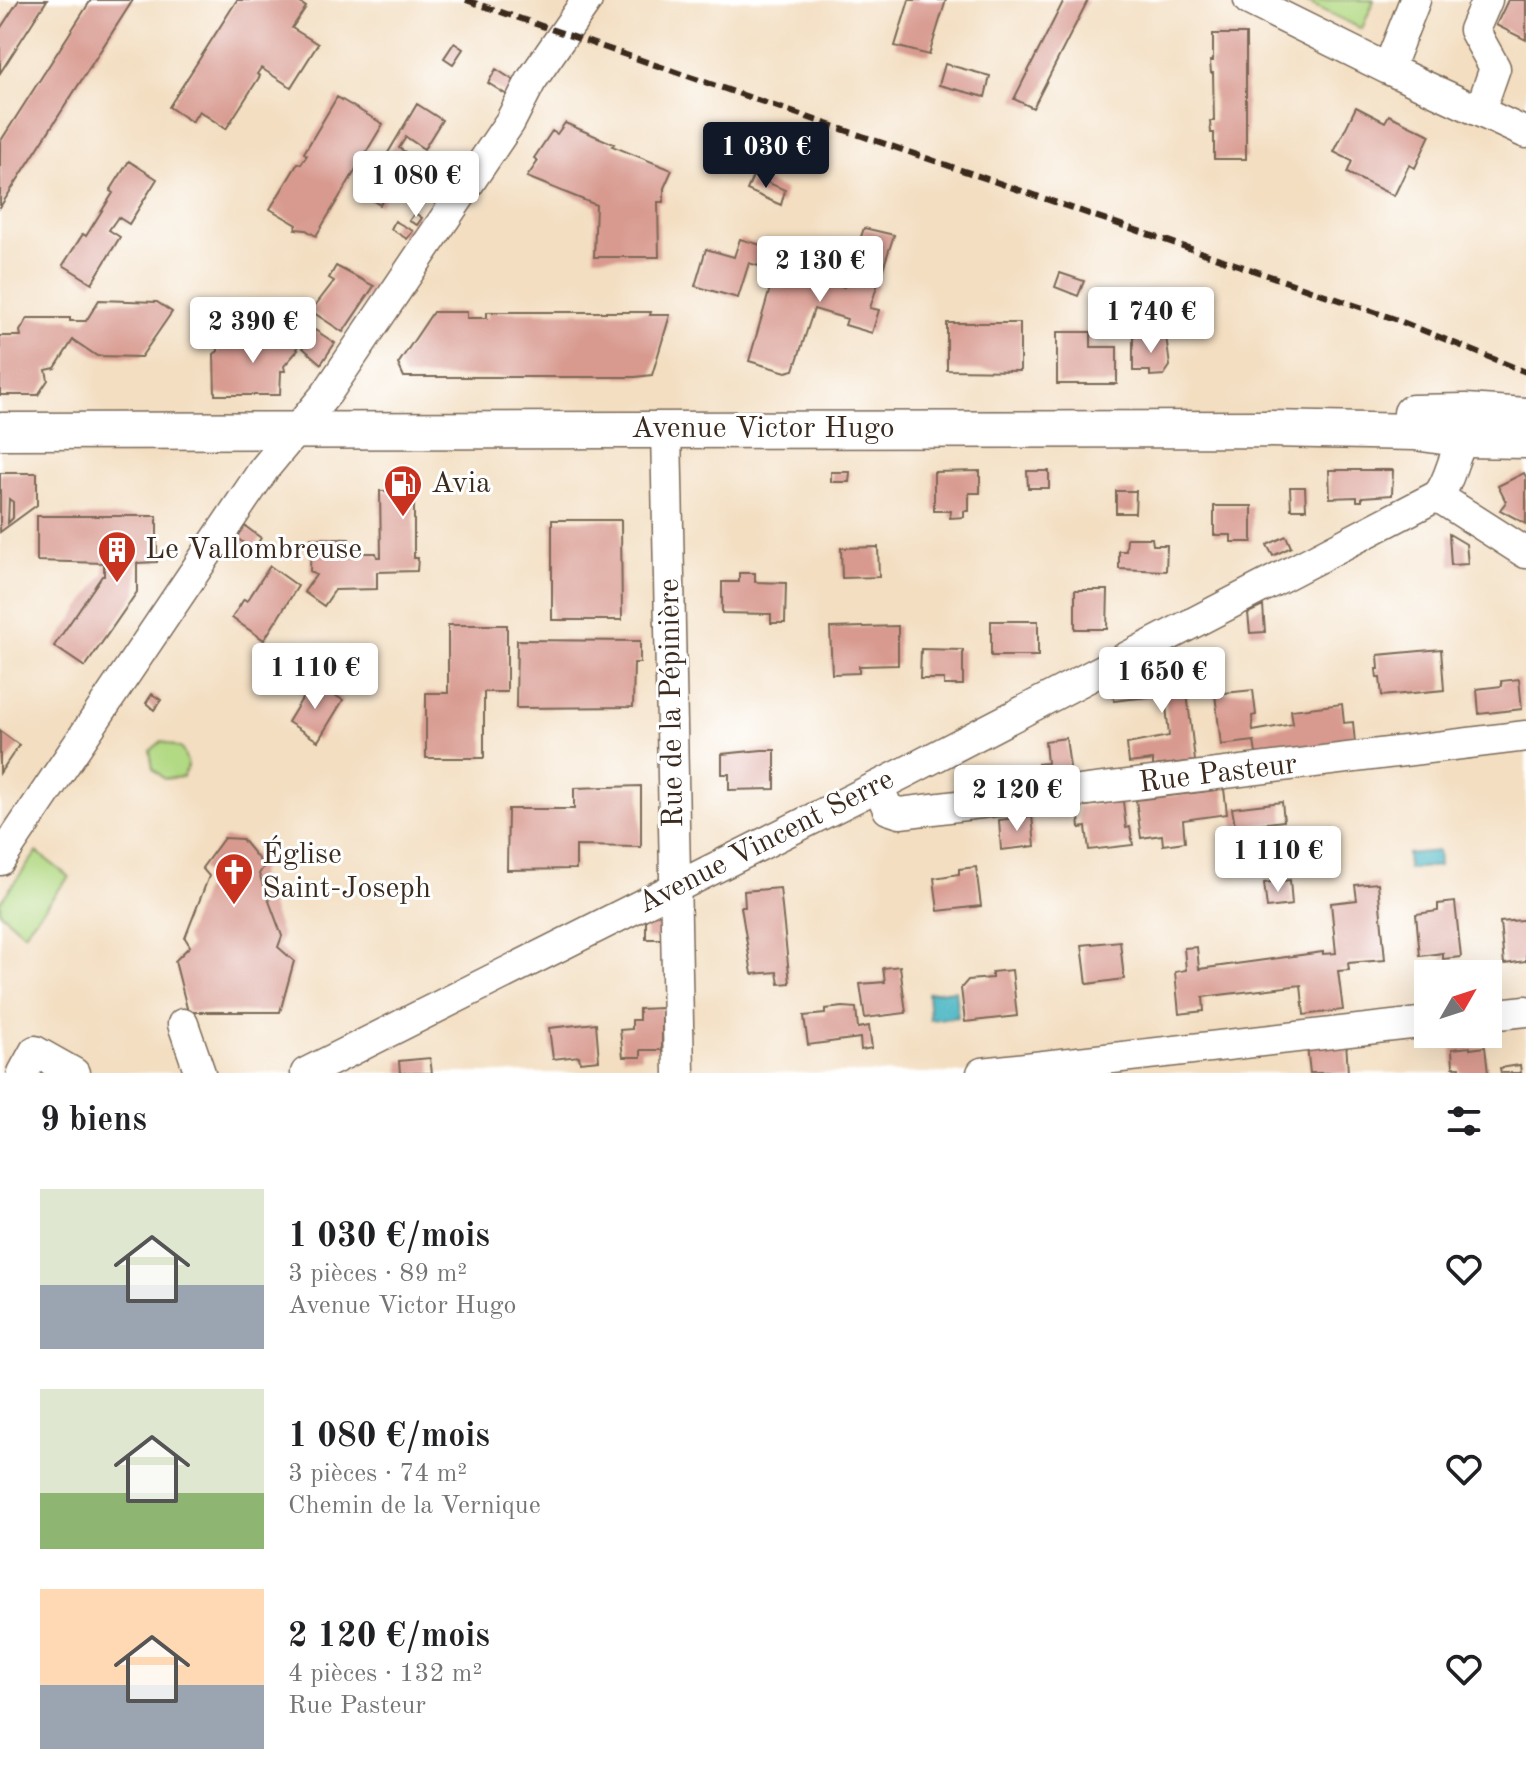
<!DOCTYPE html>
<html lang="fr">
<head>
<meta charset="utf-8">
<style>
  :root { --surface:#fff; --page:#f6f6f6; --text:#202124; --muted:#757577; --accent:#111827 }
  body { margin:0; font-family:"Old Standard TT",serif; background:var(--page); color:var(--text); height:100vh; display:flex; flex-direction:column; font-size:30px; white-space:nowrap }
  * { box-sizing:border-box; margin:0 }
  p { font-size:26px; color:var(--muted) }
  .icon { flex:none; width:44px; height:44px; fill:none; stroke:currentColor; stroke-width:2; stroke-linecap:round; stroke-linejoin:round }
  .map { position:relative; height:1073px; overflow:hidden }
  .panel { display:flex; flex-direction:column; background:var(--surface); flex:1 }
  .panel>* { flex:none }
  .needle { width:52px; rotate:51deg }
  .controls { position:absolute; left:1414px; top:960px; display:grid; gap:16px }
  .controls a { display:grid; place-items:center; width:88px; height:88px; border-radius:0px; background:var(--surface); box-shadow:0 8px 32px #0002; font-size:40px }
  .price { position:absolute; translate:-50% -68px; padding:0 18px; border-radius:8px; background:#fff; color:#222; font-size:26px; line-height:52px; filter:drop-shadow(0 2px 4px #0008) }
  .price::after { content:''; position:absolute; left:50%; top:48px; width:24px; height:18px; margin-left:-12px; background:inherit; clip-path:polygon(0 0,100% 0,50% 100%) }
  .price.current { background:var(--accent); color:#fff }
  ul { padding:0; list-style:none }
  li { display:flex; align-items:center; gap:24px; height:200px; padding:0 40px }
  li span { display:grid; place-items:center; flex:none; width:224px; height:160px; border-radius:0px; color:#555 }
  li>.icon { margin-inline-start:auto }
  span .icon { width:96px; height:96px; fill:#fffc; stroke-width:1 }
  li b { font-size:34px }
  h2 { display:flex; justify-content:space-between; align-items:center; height:96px; padding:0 40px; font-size:34px }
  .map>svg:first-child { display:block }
</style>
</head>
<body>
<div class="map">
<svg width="1526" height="1073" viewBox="0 0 1526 1073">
  <rect width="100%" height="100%" fill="#fff"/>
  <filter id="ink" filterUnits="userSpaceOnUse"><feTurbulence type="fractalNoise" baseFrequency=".0125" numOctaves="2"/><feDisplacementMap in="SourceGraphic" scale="16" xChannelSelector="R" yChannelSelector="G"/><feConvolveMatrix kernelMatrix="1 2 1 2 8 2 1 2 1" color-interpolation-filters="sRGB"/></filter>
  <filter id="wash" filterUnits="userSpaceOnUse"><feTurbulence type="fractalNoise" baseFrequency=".006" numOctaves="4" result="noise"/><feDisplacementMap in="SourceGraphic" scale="32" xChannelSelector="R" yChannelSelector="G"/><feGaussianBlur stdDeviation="1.8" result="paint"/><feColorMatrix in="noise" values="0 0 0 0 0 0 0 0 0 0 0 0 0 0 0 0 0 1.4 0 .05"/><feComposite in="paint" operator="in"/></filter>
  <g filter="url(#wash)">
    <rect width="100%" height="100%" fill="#f3dec1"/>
    <path fill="#b2d983" stroke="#768250" stroke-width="2" d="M1302 0H1374L1362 29Z
      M162 741 182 749 188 765 183 777 164 779 153 768 150 751Z
      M37 852 69 877 24 933 0 912V902Z"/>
    <path fill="#47b5c2" stroke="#417070" stroke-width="2" d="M1438 851 1439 866 1408 869 1407 854Z
      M955 990 958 1017 930 1020 928 993Z"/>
    <g id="blocks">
      <path fill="#d89a8f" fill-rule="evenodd" d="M19 0H47L0 73V29Z
        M91 0H133L0 207V142Z
        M237 0H296L306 7 292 28 318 44 291 87 261 68 257 74 260 76 226 129 199 111 192 122 169 107Z
        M909 0H946L929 55 895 46Z
        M1064 0H1088L1033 108 1014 99Z
        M1508 0H1526V40L1496 25Z
        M1213 34H1246V159H1214V133H1211L1210 121H1214L1213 73H1211L1210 61H1213Z
        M454 43 463 49 453 64 444 58Z
        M945 64 990 76 985 97 939 85Z
        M496 69 516 82 507 95 488 83Z
        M337 97 383 124 316 236 306 230 295 229 297 225 270 209 298 163 301 164 307 155 304 153Z
        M417 104 442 120 424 149 406 137 399 148 410 155 380 205 363 195Z
        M1356 107 1385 122 1389 115 1430 135 1415 168 1409 165 1394 196 1347 173 1352 161 1334 152Z
        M565 123 614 144 612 146 672 170 664 188V202H658L659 257H594L596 205 527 177 538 161 534 158 552 131 557 134Z
        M427 156 453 173 448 180 423 163Z
        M129 161 157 179 129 224 118 217 109 230 120 237 92 283 63 265 83 234 86 236 113 193 110 191Z
        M753 176 785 190 781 205 747 190Z
        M415 213 422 218 417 225 409 221Z
        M395 221 413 231 407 239 391 229Z
        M864 228 894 235 870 308 879 310 872 333 845 325 847 319 814 309 794 370 786 372 749 361 771 285 783 288 790 270 844 287Z
        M740 239 768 247 762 267 749 263 738 298 695 286 706 249 734 257Z
        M336 266 374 286 343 332 311 311 334 281 329 278Z
        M1060 273 1084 281 1078 296 1055 287Z
        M99 300 157 302 172 312 141 357 97 356 73 340 55 368 46 370 48 380 38 395H0V336H21L20 331 28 318H70V321H86Z
        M433 312H467V318H487V312H651L650 315H670L652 375 635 377H404L398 364Z
        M947 323H1020V371L947 370Z
        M298 329 306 333 296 349 298 350 284 366 285 371H281L280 395H215L214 354 218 351V338L274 339 275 337 286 344Z
        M315 330 335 343 321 364 302 347Z
        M1057 332H1091V347H1117V384H1057Z
        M1133 336H1166L1170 366 1164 375 1150 376V371H1133Z
        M1329 470H1393L1392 495 1362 497V501H1357V497L1330 498Z
        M980 471V493H969V511H964V517L950 518 951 511H934V472Z
        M1027 471H1049V488H1028Z
        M831 472H850L849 482H831Z
        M0 473H37V505L0 532ZM9 499 13 502V518L8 523Z
        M1524 473 1526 477V524L1500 510 1506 502 1498 486Z
        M1290 487H1305L1306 509H1291Z
        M414 490V558H418L417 571 377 572V589L335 590 324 606 304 592 316 575 310 571 311 538 349 539V553H376L377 557H381L380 491Z
        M1116 491H1136L1135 513H1116Z
        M1214 506H1252V542H1231V535H1214Z
        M37 516H157V562L137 563V592L85 667 54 646 102 576H104V563L37 561Z
        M552 520H621L622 620H552Z
        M245 526 261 538 253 550 237 538Z
        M1449 534 1466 544 1468 564 1451 565Z
        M1286 536 1291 547 1273 556 1267 545Z
        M1127 538H1152L1153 545H1167L1166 571 1119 569V551H1126Z
        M878 547 879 577 842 578 841 548Z
        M270 566 298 586 264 640 232 618 244 599 247 601Z
        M739 573H755V582L786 583 785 623H771V614L722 613V582H739Z
        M1075 590H1108L1107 629H1075Z
        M1263 606 1265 632 1250 633 1248 613Z
        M991 621H1038V656H991Z
        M448 625H507V692H484V758H426V693H448Z
        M898 626V665L859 666V673L832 674 830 628Z
        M517 640 640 641V663H634L633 707 516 708Z
        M921 649 963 650V685H944V679H920Z
        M1441 649 1444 690 1382 696 1380 678H1377L1376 669H1379L1378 655Z
        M1183 659 1195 761 1153 766V760L1129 763 1127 744 1169 736 1165 695 1114 701 1112 681 1162 676 1160 662Z
        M1519 679 1522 709 1479 714 1477 689 1502 686 1501 681Z
        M312 682 343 700 318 741 288 722Z
        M1253 690 1256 715 1252 716 1253 731 1293 724 1291 710 1342 704 1344 723 1353 722 1355 743 1256 754 1254 741 1221 745 1215 694Z
        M152 694 161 700 154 710 146 703Z
        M0 731 19 745 0 773Z
        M1066 738 1071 775 1039 779 1038 764 1047 763 1045 741Z
        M762 750H775V789L729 790V774H722V754Z
        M641 786V847L576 846V869L507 870 508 809H574V788Z
        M1224 789 1227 814 1183 820 1185 842 1163 845 1162 835 1141 838 1136 800Z
        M1123 801 1126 828 1130 827 1133 845 1089 850 1086 827 1080 828 1078 807Z
        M1282 802 1284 821 1235 827 1232 808Z
        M1032 816 1035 846 1001 850 999 820Z
        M224 838 242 839 264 866 259 874 282 936 278 947 294 961 280 1012H188L175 961 190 946 185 938 209 876 202 868Z
        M976 867 981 906 938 911 934 878 959 874V869Z
        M1290 880 1292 905 1267 908 1264 883Z
        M1378 883 1385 960 1348 963 1349 970 1338 971 1343 1010 1304 1015 1301 985 1203 997 1204 1011 1179 1014 1175 972 1186 970 1184 948 1197 947 1199 969 1323 952V954L1336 953 1331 903 1357 900 1355 885Z
        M780 888 790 983 779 984 777 972 752 974 741 907H745L744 891Z
        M1455 902 1461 957 1443 959V953L1420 956 1416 914 1438 911V904Z
        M659 911 661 913V939H646V917Z
        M1522 920H1526V961L1504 964 1500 922Z
        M1120 941 1124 979 1087 984 1082 945Z
        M900 966 906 1013 865 1018 860 984 885 982 883 968Z
        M1012 970 1017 1016 965 1022 961 988 968 980 992 978V972Z
        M843 1007 856 1008 858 1028 869 1026 872 1048 861 1050 860 1038 808 1045 804 1016 825 1014V1009Z
        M662 1008V1050H641V1057H623L620 1030 632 1029V1020H639V1009Z
        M596 1023 599 1060 580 1062 579 1056 553 1059 549 1028Z
        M1346 1041 1348 1073H1310L1307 1046Z
        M1470 1047V1049L1485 1047 1488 1073H1460V1067H1453L1452 1049Z
        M430 1058 432 1073H400L399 1061Z
        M1520 1065 1521 1073H1501L1500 1068Z"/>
    </g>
  </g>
  <g filter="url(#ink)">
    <use href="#blocks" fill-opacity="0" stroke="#7b6957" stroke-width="2"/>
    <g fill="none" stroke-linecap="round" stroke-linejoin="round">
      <defs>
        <path id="minor" d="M1249 0 1388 69 1526 133
          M1388 69 1415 0
          M1480 111 1495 68 1474 30 1487 0
          M666 429 679 1073
          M1437 496 1526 553
          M878 786 888 809 900 813 1526 736
          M0 860 264 469 327 393 510 122 531 81 587 0
          M1488 1015 1526 1011
          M183 1024 200 1073
          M23 1073 35 1051 74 1073
          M306 1073 906 772 1437 496C1455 478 1452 436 1480 428
          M982 1073 1428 1022"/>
        <path id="major" d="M1412 413 1466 412 1526 416
          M0 431 1270 429 1415 432 1464 439 1526 440"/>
      </defs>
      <use href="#minor" stroke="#7b6957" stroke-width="33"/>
      <use href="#major" stroke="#7b6957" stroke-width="39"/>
      <use href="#minor" stroke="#fff" stroke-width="30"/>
      <use href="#major" stroke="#fff" stroke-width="36"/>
      <path stroke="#3b2a1e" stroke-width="6" stroke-dasharray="12 6" stroke-linecap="butt" d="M466 0 1395 319 1526 372"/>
    </g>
  </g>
  <defs>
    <symbol id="fuel-pin" viewBox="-11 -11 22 30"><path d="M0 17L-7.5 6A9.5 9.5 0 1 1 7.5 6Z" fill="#c8321e" stroke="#fff"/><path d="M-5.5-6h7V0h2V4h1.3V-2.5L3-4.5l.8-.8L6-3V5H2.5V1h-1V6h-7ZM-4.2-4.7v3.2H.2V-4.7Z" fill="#fff"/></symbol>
    <symbol id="building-pin" viewBox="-11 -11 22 30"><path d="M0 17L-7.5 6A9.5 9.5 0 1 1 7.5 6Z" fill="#c8321e" stroke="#fff"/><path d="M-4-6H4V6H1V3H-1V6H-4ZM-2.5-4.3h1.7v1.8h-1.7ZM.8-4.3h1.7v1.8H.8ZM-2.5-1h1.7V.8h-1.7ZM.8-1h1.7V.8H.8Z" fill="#fff"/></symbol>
    <symbol id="church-pin" viewBox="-11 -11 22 30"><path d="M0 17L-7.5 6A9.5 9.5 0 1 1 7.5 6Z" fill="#c8321e" stroke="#fff"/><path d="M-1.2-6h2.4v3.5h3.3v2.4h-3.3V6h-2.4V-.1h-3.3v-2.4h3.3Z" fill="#fff"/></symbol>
  </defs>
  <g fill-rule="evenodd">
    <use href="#fuel-pin" x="381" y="462" width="44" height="60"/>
    <use href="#building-pin" x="95" y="528" width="44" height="60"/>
    <use href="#church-pin" x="212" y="850" width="44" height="60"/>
  </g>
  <g text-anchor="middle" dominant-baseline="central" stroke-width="6" stroke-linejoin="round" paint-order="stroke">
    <g font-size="30" fill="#3b2a1e" stroke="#fff">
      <text x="763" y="429">Avenue Victor Hugo</text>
      <text transform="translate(672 703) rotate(-91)">Rue de la Pépinière</text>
      <text transform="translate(1218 774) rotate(-7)">Rue Pasteur</text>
      <text transform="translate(766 842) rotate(-27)">Avenue Vincent Serre</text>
    </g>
    <g font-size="30" fill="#3b2a1e" stroke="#fff" text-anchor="start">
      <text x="431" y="484">Avia</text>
      <text x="145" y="550">Le Vallombreuse</text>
      <text x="262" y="855">Église<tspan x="262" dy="34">Saint-Joseph</tspan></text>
    </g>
  </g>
</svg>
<div class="controls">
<a><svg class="needle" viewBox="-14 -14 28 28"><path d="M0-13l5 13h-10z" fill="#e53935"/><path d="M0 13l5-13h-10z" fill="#757577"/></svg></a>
</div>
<b class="price current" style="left:766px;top:190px">1 030 €</b>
<b class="price" style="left:416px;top:219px">1 080 €</b>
<b class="price" style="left:820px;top:304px">2 130 €</b>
<b class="price" style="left:1151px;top:355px">1 740 €</b>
<b class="price" style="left:253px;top:365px">2 390 €</b>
<b class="price" style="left:315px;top:711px">1 110 €</b>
<b class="price" style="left:1162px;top:715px">1 650 €</b>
<b class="price" style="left:1017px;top:833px">2 120 €</b>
<b class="price" style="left:1278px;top:894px">1 110 €</b>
</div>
<section class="panel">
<h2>9 biens<svg class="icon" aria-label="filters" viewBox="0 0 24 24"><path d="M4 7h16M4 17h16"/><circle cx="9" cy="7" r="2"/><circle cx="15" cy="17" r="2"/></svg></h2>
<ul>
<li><span style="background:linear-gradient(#dfe7d0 60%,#9aa5b1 0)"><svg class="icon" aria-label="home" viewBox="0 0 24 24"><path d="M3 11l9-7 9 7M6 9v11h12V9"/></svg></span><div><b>1 030 €/mois</b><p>3 pièces · 89 m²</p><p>Avenue Victor Hugo</p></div><svg class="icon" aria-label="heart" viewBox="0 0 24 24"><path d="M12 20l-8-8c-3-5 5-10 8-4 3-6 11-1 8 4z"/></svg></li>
<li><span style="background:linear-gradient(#dfe7d0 65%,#8fb573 0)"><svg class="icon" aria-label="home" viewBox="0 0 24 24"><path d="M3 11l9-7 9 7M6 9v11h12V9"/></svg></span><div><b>1 080 €/mois</b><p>3 pièces · 74 m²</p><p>Chemin de la Vernique</p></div><svg class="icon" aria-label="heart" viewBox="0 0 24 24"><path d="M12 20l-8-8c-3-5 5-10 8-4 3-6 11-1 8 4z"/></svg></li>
<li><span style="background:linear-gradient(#ffd9b3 60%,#9aa5b1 0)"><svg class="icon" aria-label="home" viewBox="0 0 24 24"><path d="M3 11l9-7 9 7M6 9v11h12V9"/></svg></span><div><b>2 120 €/mois</b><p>4 pièces · 132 m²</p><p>Rue Pasteur</p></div><svg class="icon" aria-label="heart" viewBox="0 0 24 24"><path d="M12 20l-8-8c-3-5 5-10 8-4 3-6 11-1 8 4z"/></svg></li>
</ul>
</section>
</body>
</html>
